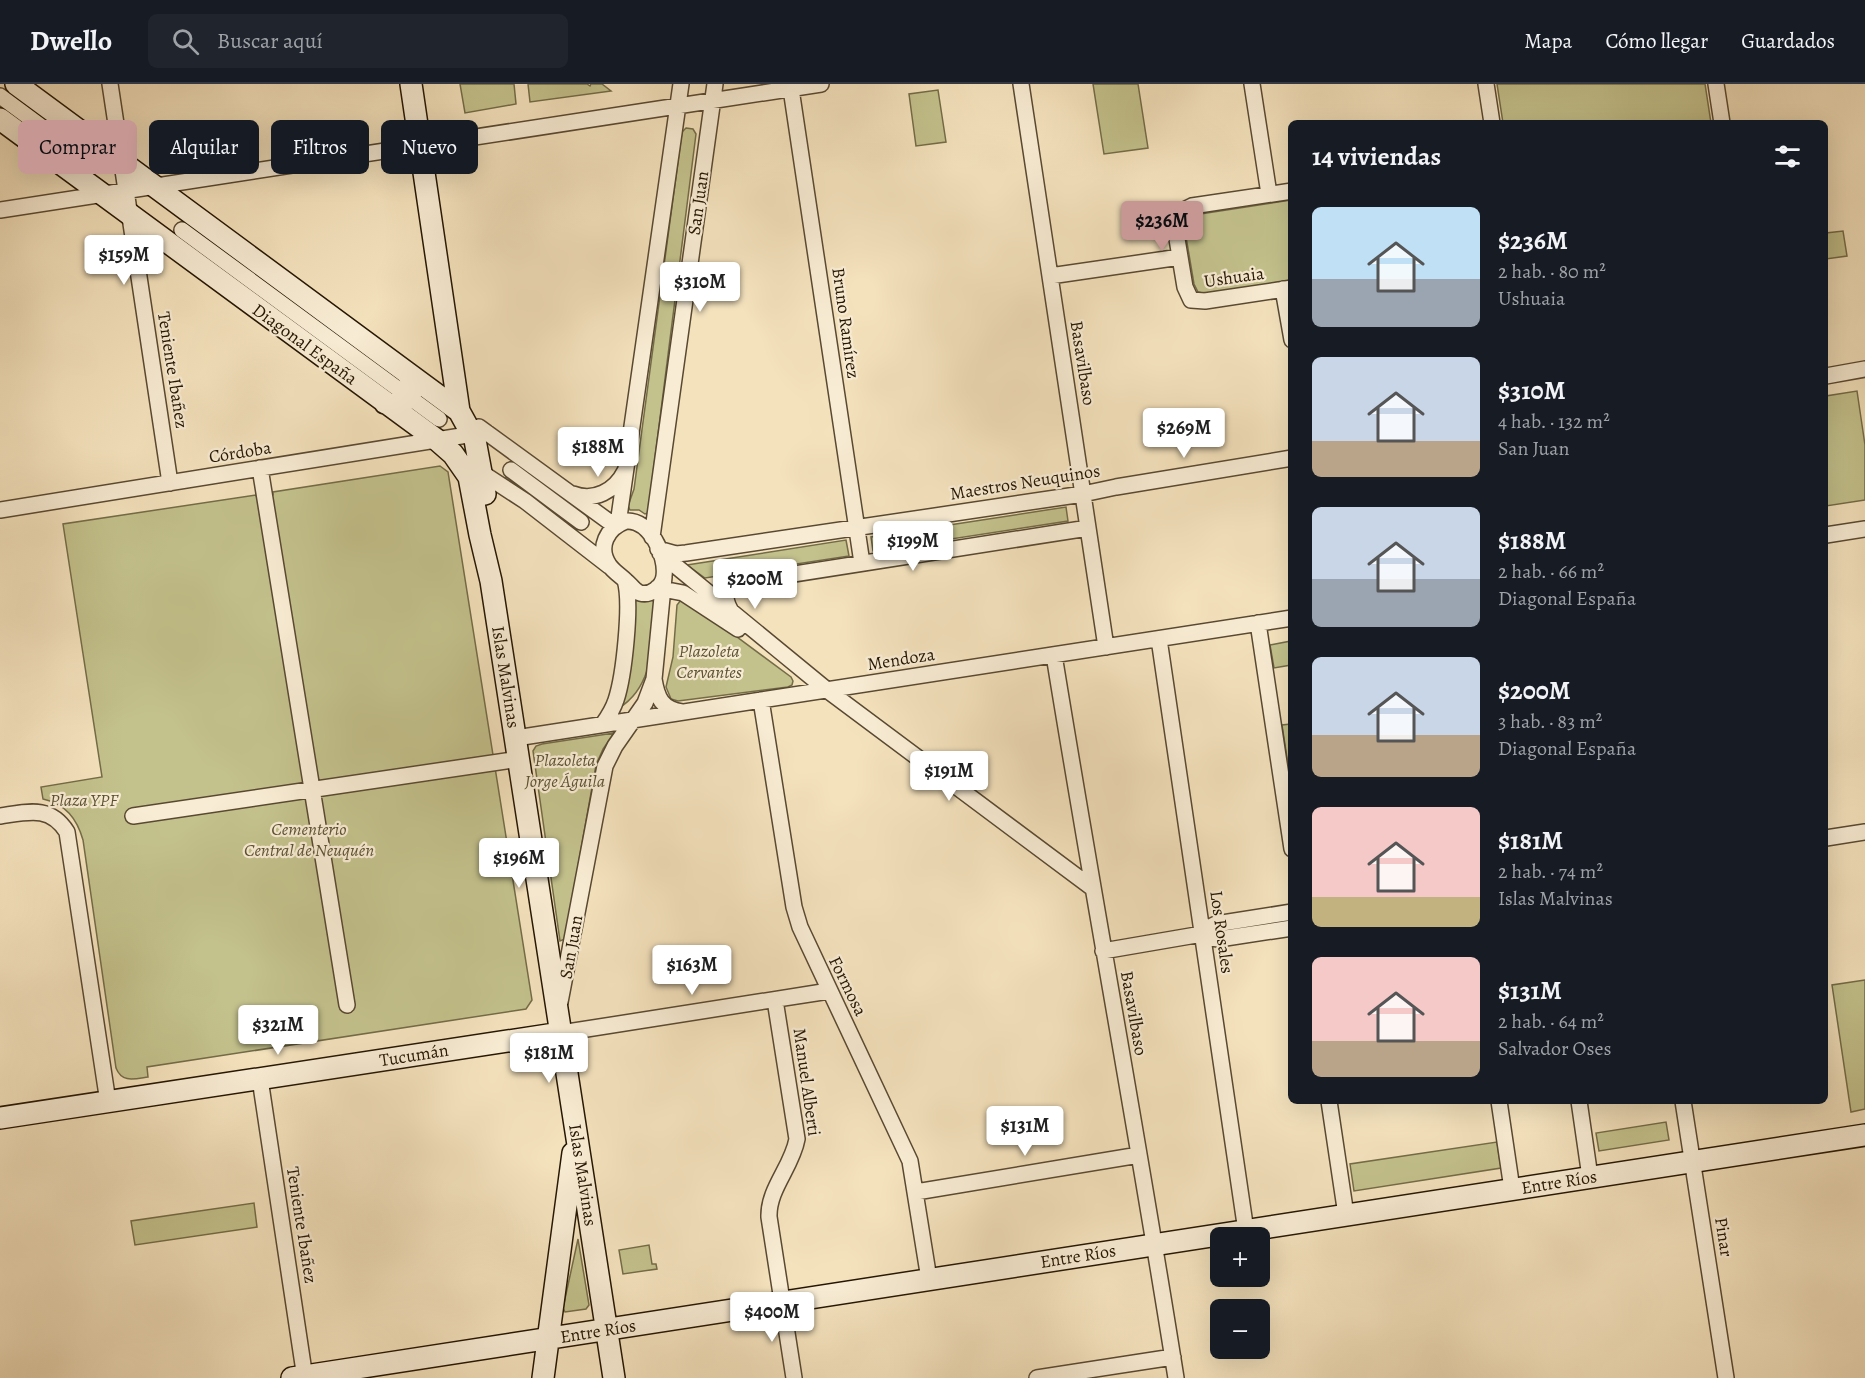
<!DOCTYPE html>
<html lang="es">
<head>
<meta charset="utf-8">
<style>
  :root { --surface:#171b24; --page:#20242c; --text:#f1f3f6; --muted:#9ea1a6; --line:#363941; --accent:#c59692 }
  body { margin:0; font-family:Alegreya,serif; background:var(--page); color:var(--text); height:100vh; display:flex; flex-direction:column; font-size:22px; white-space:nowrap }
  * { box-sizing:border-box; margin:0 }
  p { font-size:20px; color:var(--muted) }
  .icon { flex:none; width:33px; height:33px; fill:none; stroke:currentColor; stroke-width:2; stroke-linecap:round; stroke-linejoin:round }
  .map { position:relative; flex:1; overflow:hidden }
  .drawer { position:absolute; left:1288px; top:36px; width:540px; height:984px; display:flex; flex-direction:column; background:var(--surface); border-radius:9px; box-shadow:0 6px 24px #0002 }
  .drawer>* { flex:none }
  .banner { position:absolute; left:18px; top:36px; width:570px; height:54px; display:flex; gap:12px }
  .controls { position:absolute; left:1210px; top:1143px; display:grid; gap:12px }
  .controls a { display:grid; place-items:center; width:60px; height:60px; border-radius:9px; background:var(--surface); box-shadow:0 6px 24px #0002; font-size:30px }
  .price { position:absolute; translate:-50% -51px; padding:0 14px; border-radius:6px; background:#fff; color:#222; font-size:20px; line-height:39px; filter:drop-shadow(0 2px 3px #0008) }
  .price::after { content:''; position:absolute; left:50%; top:36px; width:18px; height:14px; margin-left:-9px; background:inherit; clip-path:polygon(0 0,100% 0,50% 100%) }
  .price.selected { background:var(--accent); color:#111 }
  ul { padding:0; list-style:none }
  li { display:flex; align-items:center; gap:18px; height:150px; padding:0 24px }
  li span { display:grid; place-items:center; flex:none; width:168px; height:120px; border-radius:9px; color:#555 }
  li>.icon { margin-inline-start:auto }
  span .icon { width:72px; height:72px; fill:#fffc; stroke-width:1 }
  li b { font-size:26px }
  h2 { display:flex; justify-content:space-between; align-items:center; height:72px; padding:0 24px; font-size:26px }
  .chip { padding:0 21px; border-radius:9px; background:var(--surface); box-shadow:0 6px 24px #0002; font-size:21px; line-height:54px }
  .chip.selected { background:var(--accent); color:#111 }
  header { display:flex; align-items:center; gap:36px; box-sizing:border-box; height:84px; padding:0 30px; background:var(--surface); border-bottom:2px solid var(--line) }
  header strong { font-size:28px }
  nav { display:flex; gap:33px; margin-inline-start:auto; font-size:21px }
  .search { width:420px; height:54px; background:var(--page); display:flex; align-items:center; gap:15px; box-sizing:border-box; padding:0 21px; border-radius:9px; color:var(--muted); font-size:22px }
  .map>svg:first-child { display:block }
</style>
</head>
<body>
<header>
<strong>Dwello</strong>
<div class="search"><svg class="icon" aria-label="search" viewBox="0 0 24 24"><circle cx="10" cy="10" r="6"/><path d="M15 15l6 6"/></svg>Buscar aquí</div>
<nav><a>Mapa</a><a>Cómo llegar</a><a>Guardados</a></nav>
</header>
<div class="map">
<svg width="1865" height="1294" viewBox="0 0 1865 1294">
  <rect width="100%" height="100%" fill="#f4e2bd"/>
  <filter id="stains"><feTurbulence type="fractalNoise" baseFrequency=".00333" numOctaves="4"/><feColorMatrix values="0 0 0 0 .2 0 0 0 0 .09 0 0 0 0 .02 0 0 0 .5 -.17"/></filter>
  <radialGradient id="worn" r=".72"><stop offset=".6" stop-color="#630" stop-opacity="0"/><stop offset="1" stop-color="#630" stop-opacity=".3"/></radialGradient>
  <path fill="#c3c18c" stroke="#746c48" stroke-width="1.5" d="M460 0H514L516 20 465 29Z
    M528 0H587L590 2 591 0H602L611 7 530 18Z
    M1093 0H1138L1148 64 1104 70Z
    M1497 0H1705L1711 39H1503Z
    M938 6 946 58 916 62 909 10Z
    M686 44 693 45 696 50 648 429 645 430 639 426H630L628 422 634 405 682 48Z
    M1291 116V196L1207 210 1198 208 1194 200 1184 141 1186 135 1194 131Z
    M1843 147 1847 172 1826 175V149Z
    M1857 307 1865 361V416L1826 422V312Z
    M516 378 586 430 576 446 505 395Z
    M440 382 448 388 532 916 526 925 147 983 148 993C134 995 122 999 116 984L83 756C77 735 66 720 43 715L41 703 102 693 63 440 256 411 257 414 273 411V408Z
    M1066 423 1068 437 873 467 871 453Z
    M846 456 849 472 705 494 687 481Z
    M635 515 644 517 657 515C652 554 656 601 619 624Z
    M681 516H687L791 593 793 597 792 601 788 603 678 617 671 615 666 603 673 573 677 521Z
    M1291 557V581L1274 584 1270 561Z
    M1291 640H1292L1291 700 1282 641Z
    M614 649 603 665 596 681 565 855 560 857 533 667 536 662 542 660Z
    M1865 896V1025L1851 1028 1832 901Z
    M1666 1038 1669 1056 1599 1067 1596 1049Z
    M1497 1058 1501 1084 1354 1107 1350 1080Z
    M254 1119 257 1143 135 1161 131 1137Z
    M578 1155 589 1221 586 1225 565 1228 563 1224Z
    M649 1161 652 1180H656L657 1185 623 1190 619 1166Z"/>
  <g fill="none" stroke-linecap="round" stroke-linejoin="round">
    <defs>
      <path id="street" d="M110 0 170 399
        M1021 0 1106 563
        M1252 0 1269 110
        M1486 0 1492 39
        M1716 0 1722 39
        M791 5 862 479
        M0 12 69 63
        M1292 107 1192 122 1180 128 1176 134 1175 143 1185 203 1191 216 1205 217 1292 204
        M0 126 821 0
        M182 146 439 335
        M1050 192 1180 173
        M1283 205 1292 256
        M1826 292 1865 285
        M479 343 615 442
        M260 384 347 921
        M476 385 525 417 609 482
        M511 386 581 438
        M573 410C594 418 615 407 625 387
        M0 426 486 348
        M626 437C649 435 667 471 664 492 663 502 651 512 640 509 634 507 631 501 626 497 621 492 614 488 609 481 597 463 607 444 626 437Z
        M618 440 681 0
        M1826 451 1865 445
        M652 453 715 0
        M658 465 676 470 686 469 1083 410 1116 403 1292 374
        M660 469 827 606 1091 803
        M657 504 683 509 738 545
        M732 529C722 512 724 503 743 498L1088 444
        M1258 539 1292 765
        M1159 555 1246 1147
        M1054 571C1093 812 1138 1053 1176 1294
        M654 595C657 614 662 625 682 628
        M761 616 794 823 800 843 910 1077 929 1195
        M603 640C608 633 613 625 616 616 624 592 632 519 625 496
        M516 654 1292 534
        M0 732C28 728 50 721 67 748L108 1018
        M133 732 519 675
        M1826 754 1865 748
        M1202 850 1208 844 1216 840 1292 828
        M1103 867 1202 850 1210 854 1219 855 1292 844
        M775 916 797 1055C792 1083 768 1105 769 1133L794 1294
        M560 918 605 682 615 662 645 619 654 595 664 493
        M561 949 829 907
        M260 995 305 1294
        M1329 1017 1346 1131
        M1499 1017 1512 1105
        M1579 1017 1590 1093
        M1683 1017 1726 1294
        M916 1108 1139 1071
        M1037 1294 1173 1273"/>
      <path id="secondary" d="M16 0 459 327
        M411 0 459 327 475 356 485 410
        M0 35 437 356 453 370 469 393 480 451 491 497 614 1294
        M385 319C405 325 419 308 408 290
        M0 1034 561 949
        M292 1294 1865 1051
        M543 1294 573 1069"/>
    </defs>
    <use href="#street" stroke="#594932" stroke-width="18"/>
    <use href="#secondary" stroke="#251603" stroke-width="24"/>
    <use href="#street" stroke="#f8ecd4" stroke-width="15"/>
    <use href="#secondary" stroke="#f8ecd4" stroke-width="21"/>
  </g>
  <g text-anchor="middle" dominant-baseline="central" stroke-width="4.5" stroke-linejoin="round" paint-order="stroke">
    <g font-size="18" fill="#251603" stroke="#f8ecd4">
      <text transform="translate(698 119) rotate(-82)">San Juan</text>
      <text transform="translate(1234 193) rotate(-8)">Ushuaia</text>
      <text transform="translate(846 239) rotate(82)">Bruno Ramírez</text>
      <text transform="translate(305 260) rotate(36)">Diagonal España</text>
      <text transform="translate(1083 279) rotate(81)">Basavilbaso</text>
      <text transform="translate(173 286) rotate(81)">Teniente Ibañez</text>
      <text transform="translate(240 368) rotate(-9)">Córdoba</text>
      <text transform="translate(1025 398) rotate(-9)">Maestros Neuquinos</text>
      <text transform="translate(901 575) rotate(-9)">Mendoza</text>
      <text transform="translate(506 593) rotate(81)">Islas Malvinas</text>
      <text transform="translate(1222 848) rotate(82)">Los Rosales</text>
      <text transform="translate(571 863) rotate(-80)">San Juan</text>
      <text transform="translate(848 902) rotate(64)">Formosa</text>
      <text transform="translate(1134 929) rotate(80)">Basavilbaso</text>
      <text transform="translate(414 971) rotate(-9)">Tucumán</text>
      <text transform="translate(807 998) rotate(82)">Manuel Alberti</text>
      <text transform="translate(583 1091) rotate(81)">Islas Malvinas</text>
      <text transform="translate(1559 1098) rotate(-9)">Entre Ríos</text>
      <text transform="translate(302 1141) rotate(81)">Teniente Ibañez</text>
      <text transform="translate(1724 1153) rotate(81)">Pinar</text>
      <text transform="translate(1078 1172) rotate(-9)">Entre Ríos</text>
      <text transform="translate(598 1247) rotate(-9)">Entre Ríos</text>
    </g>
    <g font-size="18" font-style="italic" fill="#5c5233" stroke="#f8ecd4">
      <text x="709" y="567">Plazoleta<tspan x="709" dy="21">Cervantes</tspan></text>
      <text x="565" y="676">Plazoleta<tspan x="565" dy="21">Jorge Águila</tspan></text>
      <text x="84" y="716">Plaza YPF</text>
      <text x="309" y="745">Cementerio<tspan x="309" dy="21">Central de Neuquén</tspan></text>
    </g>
  </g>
  <rect width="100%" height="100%" filter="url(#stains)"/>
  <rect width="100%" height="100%" fill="url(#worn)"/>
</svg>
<div class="controls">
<a>+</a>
<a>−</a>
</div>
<b class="price selected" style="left:1162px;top:168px">$236M</b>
<b class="price" style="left:124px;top:202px">$159M</b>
<b class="price" style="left:700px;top:229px">$310M</b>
<b class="price" style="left:1184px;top:375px">$269M</b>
<b class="price" style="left:598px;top:394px">$188M</b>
<b class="price" style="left:913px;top:488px">$199M</b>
<b class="price" style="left:755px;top:526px">$200M</b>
<b class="price" style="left:949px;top:718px">$191M</b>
<b class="price" style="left:519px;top:805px">$196M</b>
<b class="price" style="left:692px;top:912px">$163M</b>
<b class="price" style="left:278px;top:972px">$321M</b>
<b class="price" style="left:549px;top:1000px">$181M</b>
<b class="price" style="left:1025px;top:1073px">$131M</b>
<b class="price" style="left:772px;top:1259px">$400M</b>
<div class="banner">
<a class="chip selected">Comprar</a>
<a class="chip">Alquilar</a>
<a class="chip">Filtros</a>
<a class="chip">Nuevo</a>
</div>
<section class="drawer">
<h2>14 viviendas<svg class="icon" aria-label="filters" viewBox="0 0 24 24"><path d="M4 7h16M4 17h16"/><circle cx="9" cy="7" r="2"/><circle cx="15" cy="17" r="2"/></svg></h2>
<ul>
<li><span style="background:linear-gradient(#bfe0f5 60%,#9aa5b1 0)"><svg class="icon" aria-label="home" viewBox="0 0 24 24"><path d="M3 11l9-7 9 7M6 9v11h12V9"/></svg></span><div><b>$236M</b><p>2 hab. · 80 m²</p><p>Ushuaia</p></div></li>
<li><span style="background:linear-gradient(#c9d6e8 70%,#b9a48a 0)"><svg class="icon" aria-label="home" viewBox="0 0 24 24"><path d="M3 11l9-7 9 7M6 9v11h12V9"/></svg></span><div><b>$310M</b><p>4 hab. · 132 m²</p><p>San Juan</p></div></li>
<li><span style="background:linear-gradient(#c9d6e8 60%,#9aa5b1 0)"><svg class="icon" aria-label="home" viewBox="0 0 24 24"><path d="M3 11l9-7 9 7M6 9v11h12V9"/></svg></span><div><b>$188M</b><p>2 hab. · 66 m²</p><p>Diagonal España</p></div></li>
<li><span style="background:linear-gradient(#c9d6e8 65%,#b9a48a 0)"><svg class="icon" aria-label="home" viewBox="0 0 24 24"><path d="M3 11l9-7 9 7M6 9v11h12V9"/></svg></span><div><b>$200M</b><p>3 hab. · 83 m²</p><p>Diagonal España</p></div></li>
<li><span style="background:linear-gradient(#f6c9c9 75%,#c2b280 0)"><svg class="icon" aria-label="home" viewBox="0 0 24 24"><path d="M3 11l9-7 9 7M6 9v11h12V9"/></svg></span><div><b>$181M</b><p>2 hab. · 74 m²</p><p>Islas Malvinas</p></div></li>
<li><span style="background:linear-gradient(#f6c9c9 70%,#b9a48a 0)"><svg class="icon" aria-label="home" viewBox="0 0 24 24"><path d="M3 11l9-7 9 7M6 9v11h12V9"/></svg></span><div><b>$131M</b><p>2 hab. · 64 m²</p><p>Salvador Oses</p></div></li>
</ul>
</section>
</div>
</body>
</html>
